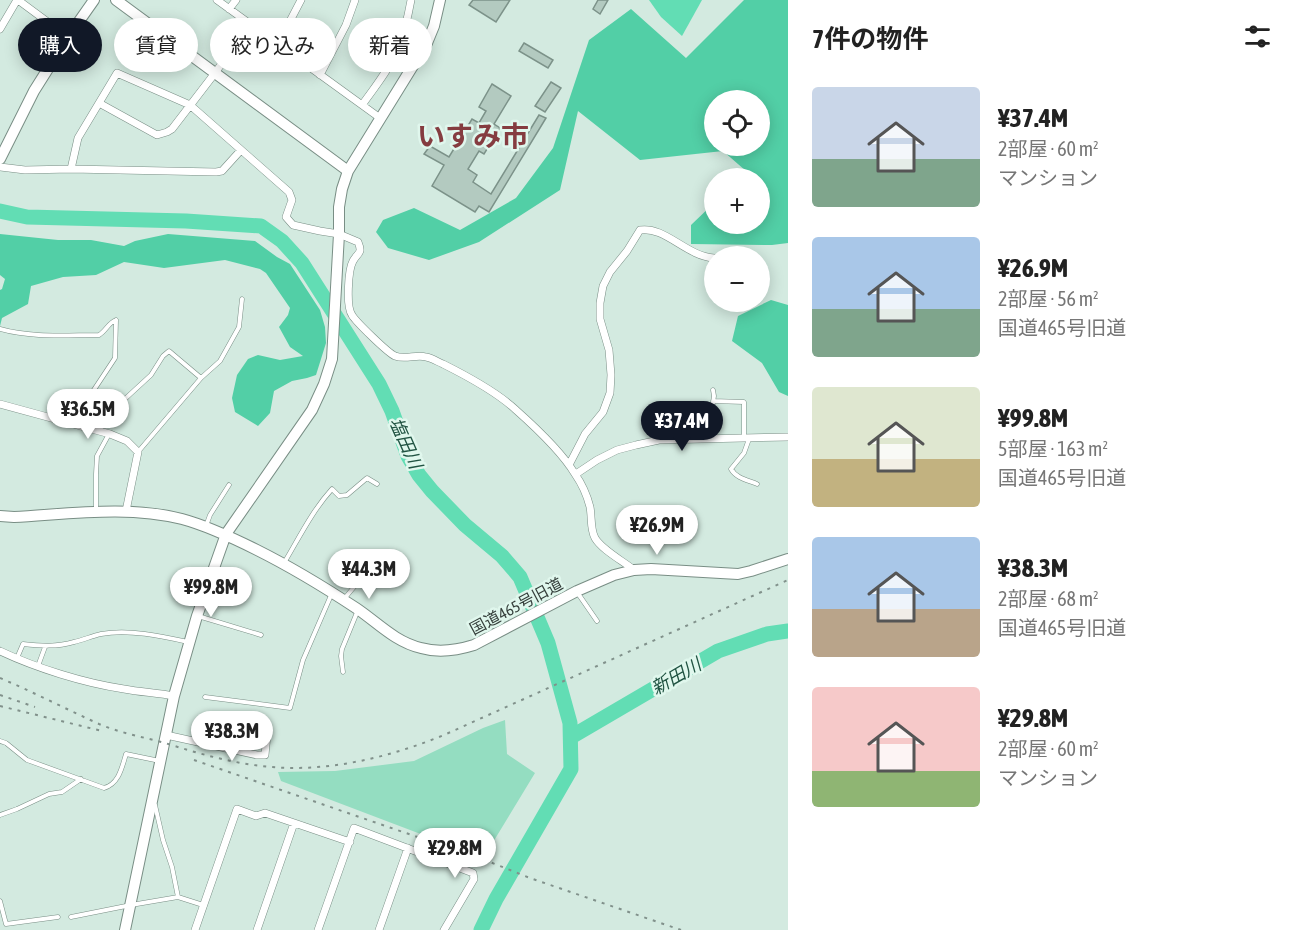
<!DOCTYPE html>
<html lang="ja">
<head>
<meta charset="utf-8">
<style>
  :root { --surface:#fff; --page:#f2f2f2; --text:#222; --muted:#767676; --accent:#111827 }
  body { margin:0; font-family:"Asap Condensed","Noto Sans JP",sans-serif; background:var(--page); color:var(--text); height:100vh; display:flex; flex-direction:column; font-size:22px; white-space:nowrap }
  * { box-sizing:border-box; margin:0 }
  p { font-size:20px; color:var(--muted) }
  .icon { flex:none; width:33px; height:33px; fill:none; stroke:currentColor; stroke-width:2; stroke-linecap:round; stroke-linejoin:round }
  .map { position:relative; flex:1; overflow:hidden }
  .details { display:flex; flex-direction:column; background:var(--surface); width:510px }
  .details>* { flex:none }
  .banner { position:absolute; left:18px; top:18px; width:570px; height:54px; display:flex; gap:12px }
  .tools { position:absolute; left:704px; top:90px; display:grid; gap:12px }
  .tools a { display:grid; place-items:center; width:66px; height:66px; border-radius:50%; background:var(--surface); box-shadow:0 3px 15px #0003; font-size:30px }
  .price { position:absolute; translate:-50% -51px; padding:0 14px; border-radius:21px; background:#fff; color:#222; font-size:20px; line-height:39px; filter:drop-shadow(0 2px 3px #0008) }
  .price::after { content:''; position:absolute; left:50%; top:36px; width:18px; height:14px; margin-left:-9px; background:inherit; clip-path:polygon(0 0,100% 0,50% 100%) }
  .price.on { background:var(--accent); color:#fff }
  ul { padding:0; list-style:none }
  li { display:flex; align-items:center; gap:18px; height:150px; padding:0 24px }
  li span { display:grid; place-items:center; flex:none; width:168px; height:120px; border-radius:6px; color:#555 }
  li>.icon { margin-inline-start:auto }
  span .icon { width:72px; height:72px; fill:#fffc; stroke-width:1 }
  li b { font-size:26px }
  h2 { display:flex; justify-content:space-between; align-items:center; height:72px; padding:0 24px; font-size:26px }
  .tag { padding:0 21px; border-radius:27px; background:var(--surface); box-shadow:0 3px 15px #0003; font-size:21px; line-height:54px }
  .tag.on { background:var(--accent); color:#fff }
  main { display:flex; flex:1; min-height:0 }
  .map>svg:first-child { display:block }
</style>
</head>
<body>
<main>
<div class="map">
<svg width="788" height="930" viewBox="0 0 788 930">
  <rect width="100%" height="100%" fill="#d3eae0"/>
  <path fill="#94ddc1" d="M505 720 507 754 535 773 487 852H468L281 781 278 772 335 771 414 761 483 728Z"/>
  <path fill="#52cfa6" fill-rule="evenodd" d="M744 0H788V243L772 245 691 244V225L714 203V224H759V178H739L746 171 723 151 640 160 578 111 560 190 479 242 429 260 388 248 376 232 383 220 414 208 460 230 516 198 553 148 589 40 631 9 686 58ZM759 100V146H714V100Z
    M0 234 58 240H91L124 246 135 241 168 234 255 241 277 257 290 264 320 310 325 327 326 343 316 375 307 378 292 381 274 391 270 413 258 426 235 412 232 398 237 375 248 359 258 355 280 360 303 356 290 347 279 327 288 315 290 308 266 273 260 269 225 260 164 268 124 262 96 275 63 277 31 286 28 304 2 318 0 326V290L2 289 5 279 0 275Z
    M771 300 788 305V396L779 392 762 363 732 341 738 316Z"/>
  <path fill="#62ddb4" d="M649 0H702L682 36 661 17Z"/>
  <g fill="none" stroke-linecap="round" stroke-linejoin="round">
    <path stroke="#62ddb4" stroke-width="15" d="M0 211 27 217 186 221 261 226 282 241 302 263 379 384 392 411 408 456 419 475 432 491 465 525 502 556 520 577 548 643 570 723 571 769 496 899 481 930
      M571 737 718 651 767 634 788 631"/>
  </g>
  <path fill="#b3cac0" stroke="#7c9289" stroke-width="1.5" d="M473 0H510L496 22 469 5Z
    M598 0H608L600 14 593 9Z
    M524 43 553 60 548 68 519 51Z
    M551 82 561 88 545 112 535 106Z
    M492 84 511 96 494 124 500 128 484 154 479 151 468 169 477 175 473 182 491 194 539 115 546 118 489 212 479 206 475 212 432 186 444 165 424 154 430 146 449 157 472 119 479 123 486 111 479 107Z"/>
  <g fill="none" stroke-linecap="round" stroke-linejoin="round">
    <defs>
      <path id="lane" d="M0 329C31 338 66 335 99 335 106 331 108 323 116 320
        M713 401 744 402V438
        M72 423 115 358 116 320
        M99 430 126 398 151 375 163 356 169 351 201 378
        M712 438V408L714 396 713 390
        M749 439 744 453 731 469C736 478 747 480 757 484
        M138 452 201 378 220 361 239 327 242 299
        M96 511V474L97 456 109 434
        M206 526 210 515 229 485
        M284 563C299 538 312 511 332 489L339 496 347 495 367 478 377 484
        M577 592 597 621
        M344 599 380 556
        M198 616 261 635
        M17 658 23 644C41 646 57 647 74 642 83 640 92 636 101 634 129 629 161 636 188 642
        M38 666 45 647
        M343 672 341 656 342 649 358 610
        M205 697 290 708 303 660 332 593
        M0 741 6 743 27 760 104 788C119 784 122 767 126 754L155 760
        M155 805 163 840 172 867 178 897
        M0 815 17 809 49 794 62 792 81 779
        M0 901 6 924 58 917
        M71 917 131 905 178 897 203 905"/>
      <path id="street" d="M18 0 68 37
        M217 0 380 118
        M229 9 236 0
        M0 29 17 0
        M278 44 301 0
        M320 75 346 25 355 0
        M99 103 157 135 167 132 172 129 215 73 250 24
        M362 105C374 88 389 70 397 50 404 34 408 17 411 0
        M0 167 25 170 71 169 216 172 222 171 241 150
        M71 169 78 138 117 73 190 105 289 192 292 200 286 217 293 225 320 231 339 234 358 242C363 254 358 252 353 261 348 270 346 307 352 315 356 322 388 353 395 356 405 360 417 354 426 357 432 358 438 362 443 364 467 376 497 392 516 410 534 426 563 454 575 474 582 484 587 495 590 507 592 517 590 529 595 538 602 550 623 561 634 570
        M0 404 110 434 127 441 138 452 126 511
        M569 465 585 434 603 412 610 393 611 375 609 350 600 319V303L603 286 610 272 627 251 640 230C665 226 686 256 714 258
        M576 474 597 460 617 450 636 445 659 440 788 437
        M0 651C36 668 84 683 124 689 140 692 157 693 174 696
        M166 735 257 755H265L267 735
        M195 930 237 809 256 816 265 813 350 842
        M257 930 294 823
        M318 930 354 828 473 873 474 879 444 930
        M379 930 408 848"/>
      <path id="secondary" d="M116 0 348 171
        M0 159 34 91 68 37 94 0
        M0 516 14 517C69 514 128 505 182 519 208 526 233 538 257 550 291 567 324 587 356 608 377 622 395 642 421 648 438 653 458 650 474 645L577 591 614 575 634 570 651 569 738 574 751 571 788 559
        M125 930 174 696 197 616 226 534 312 410 324 384 332 359 339 234V207L342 189 348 171 427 43 434 26 440 0"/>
    </defs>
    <use href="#lane" stroke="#798e85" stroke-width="5"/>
    <use href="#street" stroke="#798e85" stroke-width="8"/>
    <use href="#secondary" stroke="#798e85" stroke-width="12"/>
    <use href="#lane" stroke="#fff" stroke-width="4"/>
    <use href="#street" stroke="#fff" stroke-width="7"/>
    <use href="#secondary" stroke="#fff" stroke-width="10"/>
    <path stroke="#81918b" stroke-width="2" stroke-dasharray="3 6" stroke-linecap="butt" d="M0 678C33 692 66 709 99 724 120 733 143 737 165 743 200 754 235 764 271 767 330 772 390 757 444 735L788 580
      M0 695 35 707
      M0 706 102 731
      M194 760 490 862 530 878 681 930"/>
  </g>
  <g text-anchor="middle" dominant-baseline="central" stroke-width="5" stroke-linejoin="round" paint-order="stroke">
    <g font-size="16" fill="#353f3b" stroke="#e0f7ed">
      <text transform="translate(516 606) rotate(-28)">国道465号旧道</text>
    </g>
    <g font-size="18" font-style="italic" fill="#205342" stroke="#e0f7ed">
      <text transform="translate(406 443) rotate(66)">塩田川</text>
      <text transform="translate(676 676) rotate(-30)">新田川</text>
    </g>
    <g font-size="28" font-weight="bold" fill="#853c40" stroke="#e0f7ed">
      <text x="473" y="136">いすみ市</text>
    </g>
  </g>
</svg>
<div class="tools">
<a><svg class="icon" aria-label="locate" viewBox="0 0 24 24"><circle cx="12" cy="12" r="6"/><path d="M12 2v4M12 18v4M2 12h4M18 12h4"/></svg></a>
<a>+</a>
<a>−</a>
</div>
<b class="price" style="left:88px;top:440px">¥36.5M</b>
<b class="price on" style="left:682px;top:452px">¥37.4M</b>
<b class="price" style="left:657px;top:556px">¥26.9M</b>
<b class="price" style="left:369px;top:600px">¥44.3M</b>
<b class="price" style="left:211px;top:618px">¥99.8M</b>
<b class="price" style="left:232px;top:762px">¥38.3M</b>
<b class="price" style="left:455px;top:879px">¥29.8M</b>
<div class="banner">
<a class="tag on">購入</a>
<a class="tag">賃貸</a>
<a class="tag">絞り込み</a>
<a class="tag">新着</a>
</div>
</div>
<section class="details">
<h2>7件の物件<svg class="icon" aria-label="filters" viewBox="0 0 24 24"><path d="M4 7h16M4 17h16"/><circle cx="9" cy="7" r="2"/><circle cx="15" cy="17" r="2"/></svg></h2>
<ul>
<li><span style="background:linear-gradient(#c9d6e8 60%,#7fa58c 0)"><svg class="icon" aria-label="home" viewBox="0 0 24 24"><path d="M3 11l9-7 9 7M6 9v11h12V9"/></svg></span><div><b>¥37.4M</b><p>2部屋 · 60 m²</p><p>マンション</p></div></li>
<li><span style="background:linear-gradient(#a9c7e8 60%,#7fa58c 0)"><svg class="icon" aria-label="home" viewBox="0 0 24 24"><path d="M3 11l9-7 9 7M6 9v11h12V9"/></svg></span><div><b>¥26.9M</b><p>2部屋 · 56 m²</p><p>国道465号旧道</p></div></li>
<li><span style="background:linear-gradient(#dfe7d0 60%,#c2b280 0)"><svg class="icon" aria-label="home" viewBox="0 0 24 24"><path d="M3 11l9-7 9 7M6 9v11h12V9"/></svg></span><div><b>¥99.8M</b><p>5部屋 · 163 m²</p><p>国道465号旧道</p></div></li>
<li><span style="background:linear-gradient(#a9c7e8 60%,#b9a48a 0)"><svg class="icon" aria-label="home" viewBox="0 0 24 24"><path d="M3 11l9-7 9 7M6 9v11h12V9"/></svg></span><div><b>¥38.3M</b><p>2部屋 · 68 m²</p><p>国道465号旧道</p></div></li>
<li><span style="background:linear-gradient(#f6c9c9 70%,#8fb573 0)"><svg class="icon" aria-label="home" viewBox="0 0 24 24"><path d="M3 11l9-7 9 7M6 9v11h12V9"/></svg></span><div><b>¥29.8M</b><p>2部屋 · 60 m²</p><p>マンション</p></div></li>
</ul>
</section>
</main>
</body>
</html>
